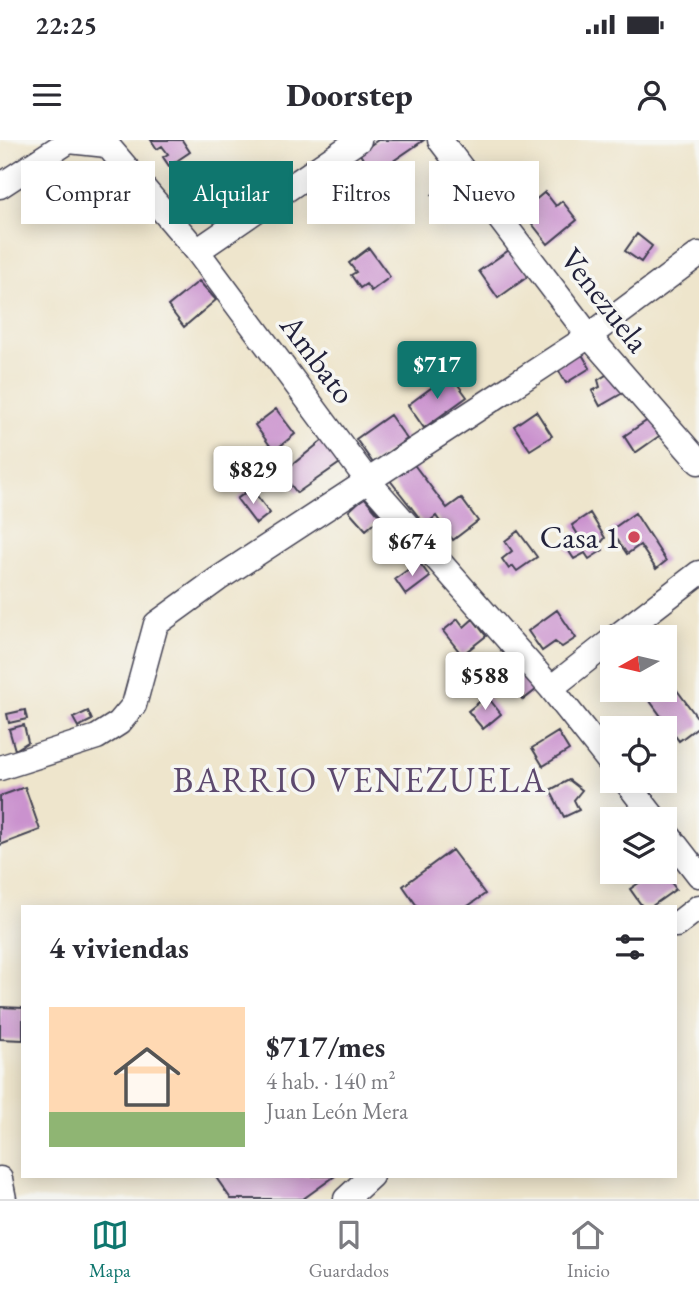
<!DOCTYPE html>
<html lang="es">
<head>
<meta charset="utf-8">
<style>
  :root { --surface:#fff; --page:#f2f2f3; --text:#2b2b33; --muted:#7c7c81; --line:#e1e1e2; --accent:#0f766e }
  body { margin:0; font-family:"EB Garamond",serif; background:var(--page); color:var(--text); height:100vh; display:flex; flex-direction:column; font-size:26px; white-space:nowrap }
  * { box-sizing:border-box; margin:0 }
  p { font-size:23px; color:var(--muted) }
  .icon { flex:none; width:38px; height:38px; fill:none; stroke:currentColor; stroke-width:2; stroke-linecap:round; stroke-linejoin:round }
  .map { position:relative; flex:1; overflow:hidden }
  .details { position:absolute; left:21px; top:765px; width:656px; height:273px; display:flex; flex-direction:column; background:var(--surface); border-radius:0px; box-shadow:0 4px 18px #0003 }
  .details>* { flex:none }
  .banner { position:absolute; left:21px; top:21px; width:658px; height:63px; display:flex; gap:14px }
  .needle { width:46px; rotate:262deg }
  .fabs { position:absolute; left:600px; top:485px; display:grid; gap:14px }
  .fabs a { display:grid; place-items:center; width:77px; height:77px; border-radius:0px; background:var(--surface); box-shadow:0 4px 18px #0003; font-size:35px }
  .price { position:absolute; translate:-50% -60px; padding:0 16px; border-radius:7px; background:#fff; color:#222; font-size:23px; line-height:46px; filter:drop-shadow(0 2px 4px #0008) }
  .price::after { content:''; position:absolute; left:50%; top:42px; width:21px; height:16px; margin-left:-10px; background:inherit; clip-path:polygon(0 0,100% 0,50% 100%) }
  .price.selected { background:var(--accent); color:#fff }
  ul { padding:0; list-style:none }
  li { display:flex; align-items:center; gap:21px; height:175px; padding:0 28px }
  li span { display:grid; place-items:center; flex:none; width:196px; height:140px; border-radius:0px; color:#555 }
  li>.icon { margin-inline-start:auto }
  span .icon { width:84px; height:84px; fill:#fffc; stroke-width:1 }
  li b { font-size:30px }
  h2 { display:flex; justify-content:space-between; align-items:center; height:84px; padding:0 28px; font-size:30px }
  .pill { padding:0 24px; border-radius:0px; background:var(--surface); box-shadow:0 4px 18px #0003; font-size:24px; line-height:63px }
  .pill.selected { background:var(--accent); color:#fff }
  .status { display:flex; justify-content:space-between; align-items:center; height:49px; padding:0 35px; background:var(--surface); direction:ltr }
  .status svg { height:19px; fill:currentColor }
  header { display:flex; justify-content:space-between; align-items:center; height:91px; padding:0 28px; background:var(--surface); font-size:32px; font-weight:800 }
  .tabs { display:flex; justify-content:space-around; align-items:center; height:98px; border-top:2px solid var(--line); background:var(--surface); font-size:19px; color:var(--muted) }
  .tabs a { display:grid; justify-items:center; gap:4px }
  .tabs .selected { color:var(--accent) }
  .map>svg:first-child { display:block }
</style>
</head>
<body>
<div class="status"><b>22:25</b><svg viewBox="0 0 49 12"><path d="M0 12V9h3v3zM5 12V6h3v6zM10 12V3h3v9zM15 12V0h3v12zM26 1h20v11H26zM47 4h2v5h-2z"/></svg></div>
<header><svg class="icon" aria-label="menu" viewBox="0 0 24 24"><path d="M4 6h16M4 12h16M4 18h16"/></svg>Doorstep<svg class="icon" aria-label="person" viewBox="0 0 24 24"><circle cx="12" cy="8" r="4"/><path d="M4 21q1-7 8-7t8 7"/></svg></header>
<div class="map">
<svg width="699" height="1059" viewBox="0 0 699 1059">
  <rect width="100%" height="100%" fill="#f6f6f2"/>
  <filter id="ink" filterUnits="userSpaceOnUse"><feTurbulence type="fractalNoise" baseFrequency=".0143" numOctaves="2"/><feDisplacementMap in="SourceGraphic" scale="14" xChannelSelector="R" yChannelSelector="G"/><feConvolveMatrix kernelMatrix="1 2 1 2 8 2 1 2 1" color-interpolation-filters="sRGB"/></filter>
  <filter id="wash" filterUnits="userSpaceOnUse"><feTurbulence type="fractalNoise" baseFrequency=".00686" numOctaves="4" result="noise"/><feDisplacementMap in="SourceGraphic" scale="28" xChannelSelector="R" yChannelSelector="G"/><feGaussianBlur stdDeviation="1.57" result="paint"/><feColorMatrix in="noise" values="0 0 0 0 0 0 0 0 0 0 0 0 0 0 0 0 0 1.4 0 .05"/><feComposite in="paint" operator="in"/></filter>
  <g filter="url(#wash)">
    <rect width="100%" height="100%" fill="#eee5cc"/>
    <g id="blocks">
      <path fill="#ca92ce" d="M151 0H182L190 12 169 26 163 17 168 14 162 6 157 9Z
        M378 0H424L374 34 359 13Z
        M445 43 460 58 447 70 432 55Z
        M545 52 556 66 562 61 577 80 548 104 522 71Z
        M637 94 652 106 641 122 625 111Z
        M369 108 390 137 371 151 366 144 360 148 351 135 356 132 349 123Z
        M512 108 530 135 498 158 479 131Z
        M199 141 216 160 184 187 168 166Z
        M580 211 590 228 566 243 556 226Z
        M616 229 628 250 600 266 592 251 600 247 598 240Z
        M450 234 467 257 424 288 408 265Z
        M276 269 295 294 274 311 255 285Z
        M536 271 552 296 530 310 514 286Z
        M390 275 407 299 373 323 356 299Z
        M651 278 662 294 635 313 624 296Z
        M323 300 340 323 297 353 282 333Z
        M412 322 447 368 461 358 478 381 453 400 436 376 425 385 389 339Z
        M251 348 270 373 256 384 237 359Z
        M364 357 381 377 366 390 349 371Z
        M590 373 605 398 600 404 603 410 589 419 585 413 574 419 566 407 580 398 572 385Z
        M635 373 666 421 656 429 640 405 627 414 611 390Z
        M518 391 537 417 517 431 513 426 509 429 502 419 512 411 505 401Z
        M419 422 430 437 406 455 395 439Z
        M557 470 576 498 562 507 555 502 542 511 528 491Z
        M458 479 464 487 473 479 486 496 462 515 443 491Z
        M525 534 537 549 523 560 511 545Z
        M665 534 699 580V586L679 601 642 550H665Z
        M487 556 501 574 483 589 468 571Z
        M25 570 27 579 9 583 7 574Z
        M88 571 92 580 78 587 73 578Z
        M24 585 28 602 15 610 9 589Z
        M558 592 569 610 543 626 532 608Z
        M569 640 582 650 574 660 579 670 564 677 550 650Z
        M25 647 40 690 0 705V656Z
        M452 710 485 754 468 766H417L403 746Z
        M655 732H663L676 749 652 766H642L630 749Z
        M0 867 23 868V900L0 899Z
        M215 1036H335L303 1059H231Z"/>
    </g>
  </g>
  <g filter="url(#ink)">
    <use href="#blocks" fill-opacity="0" stroke="#413f51" stroke-width="2"/>
    <g fill="none" stroke-linecap="round" stroke-linejoin="round">
      <defs>
        <path id="minor" d="M440 0 589 196 699 322
          M0 46 69 1 107 5 197 111 368 341 551 548 612 625
          M197 111 359 0
          M616 497 699 433
          M551 548 612 500
          M0 628 97 597 119 583 134 565 156 484 218 439 589 196 699 114
          M625 640 655 679
          M665 691 699 735
          M676 785 699 767
          M0 1039 4 1059
          M346 1059 371 1036"/>
      </defs>
      <use href="#minor" stroke="#413f51" stroke-width="27"/>
      <use href="#minor" stroke="#fff" stroke-width="24"/>
    </g>
  </g>
  <circle fill="#d1495b" stroke="#f6f6f2" stroke-width="2.5" cx="634" cy="397" r="7"/>
  <g text-anchor="middle" dominant-baseline="central" stroke-width="7" stroke-linejoin="round" paint-order="stroke">
    <g font-size="32" fill="#22223b" stroke="#f6f6f2">
      <text transform="translate(605 160) rotate(52)">Venezuela</text>
      <text transform="translate(318 219) rotate(53)">Ambato</text>
    </g>
    <g font-size="32" fill="#22223b" stroke="#f6f6f2" text-anchor="end">
      <text x="620" y="397">Casa 1</text>
    </g>
    <g font-size="35" letter-spacing="2" fill="#5d496e" stroke="#f6f6f2">
      <text x="360" y="639">BARRIO VENEZUELA</text>
    </g>
  </g>
</svg>
<div class="fabs">
<a><svg class="needle" viewBox="-14 -14 28 28"><path d="M0-13l5 13h-10z" fill="#e53935"/><path d="M0 13l5-13h-10z" fill="#7c7c81"/></svg></a>
<a><svg class="icon" aria-label="locate" viewBox="0 0 24 24"><circle cx="12" cy="12" r="6"/><path d="M12 2v4M12 18v4M2 12h4M18 12h4"/></svg></a>
<a><svg class="icon" aria-label="layers" viewBox="0 0 24 24"><path d="M12 4l9 5-9 5-9-5zM3 14l9 5 9-5"/></svg></a>
</div>
<b class="price selected" style="left:437px;top:261px">$717</b>
<b class="price" style="left:253px;top:366px">$829</b>
<b class="price" style="left:412px;top:438px">$674</b>
<b class="price" style="left:485px;top:572px">$588</b>
<div class="banner">
<a class="pill">Comprar</a>
<a class="pill selected">Alquilar</a>
<a class="pill">Filtros</a>
<a class="pill">Nuevo</a>
</div>
<section class="details">
<h2>4 viviendas<svg class="icon" aria-label="filters" viewBox="0 0 24 24"><path d="M4 7h16M4 17h16"/><circle cx="9" cy="7" r="2"/><circle cx="15" cy="17" r="2"/></svg></h2>
<ul>
<li><span style="background:linear-gradient(#ffd9b3 75%,#8fb573 0)"><svg class="icon" aria-label="home" viewBox="0 0 24 24"><path d="M3 11l9-7 9 7M6 9v11h12V9"/></svg></span><div><b>$717/mes</b><p>4 hab. · 140 m²</p><p>Juan León Mera</p></div></li>
</ul>
</section>
</div>
<nav class="tabs">
<a class="selected"><svg class="icon" aria-label="map" viewBox="0 0 24 24"><path d="M3 6l6-2 6 2 6-2v14l-6 2-6-2-6 2zM9 4v14M15 6v14"/></svg>Mapa</a>
<a><svg class="icon" aria-label="saved" viewBox="0 0 24 24"><path d="M7 4h10v16l-5-4-5 4z"/></svg>Guardados</a>
<a><svg class="icon" aria-label="home" viewBox="0 0 24 24"><path d="M3 11l9-7 9 7M6 9v11h12V9"/></svg>Inicio</a>
</nav>
</body>
</html>
